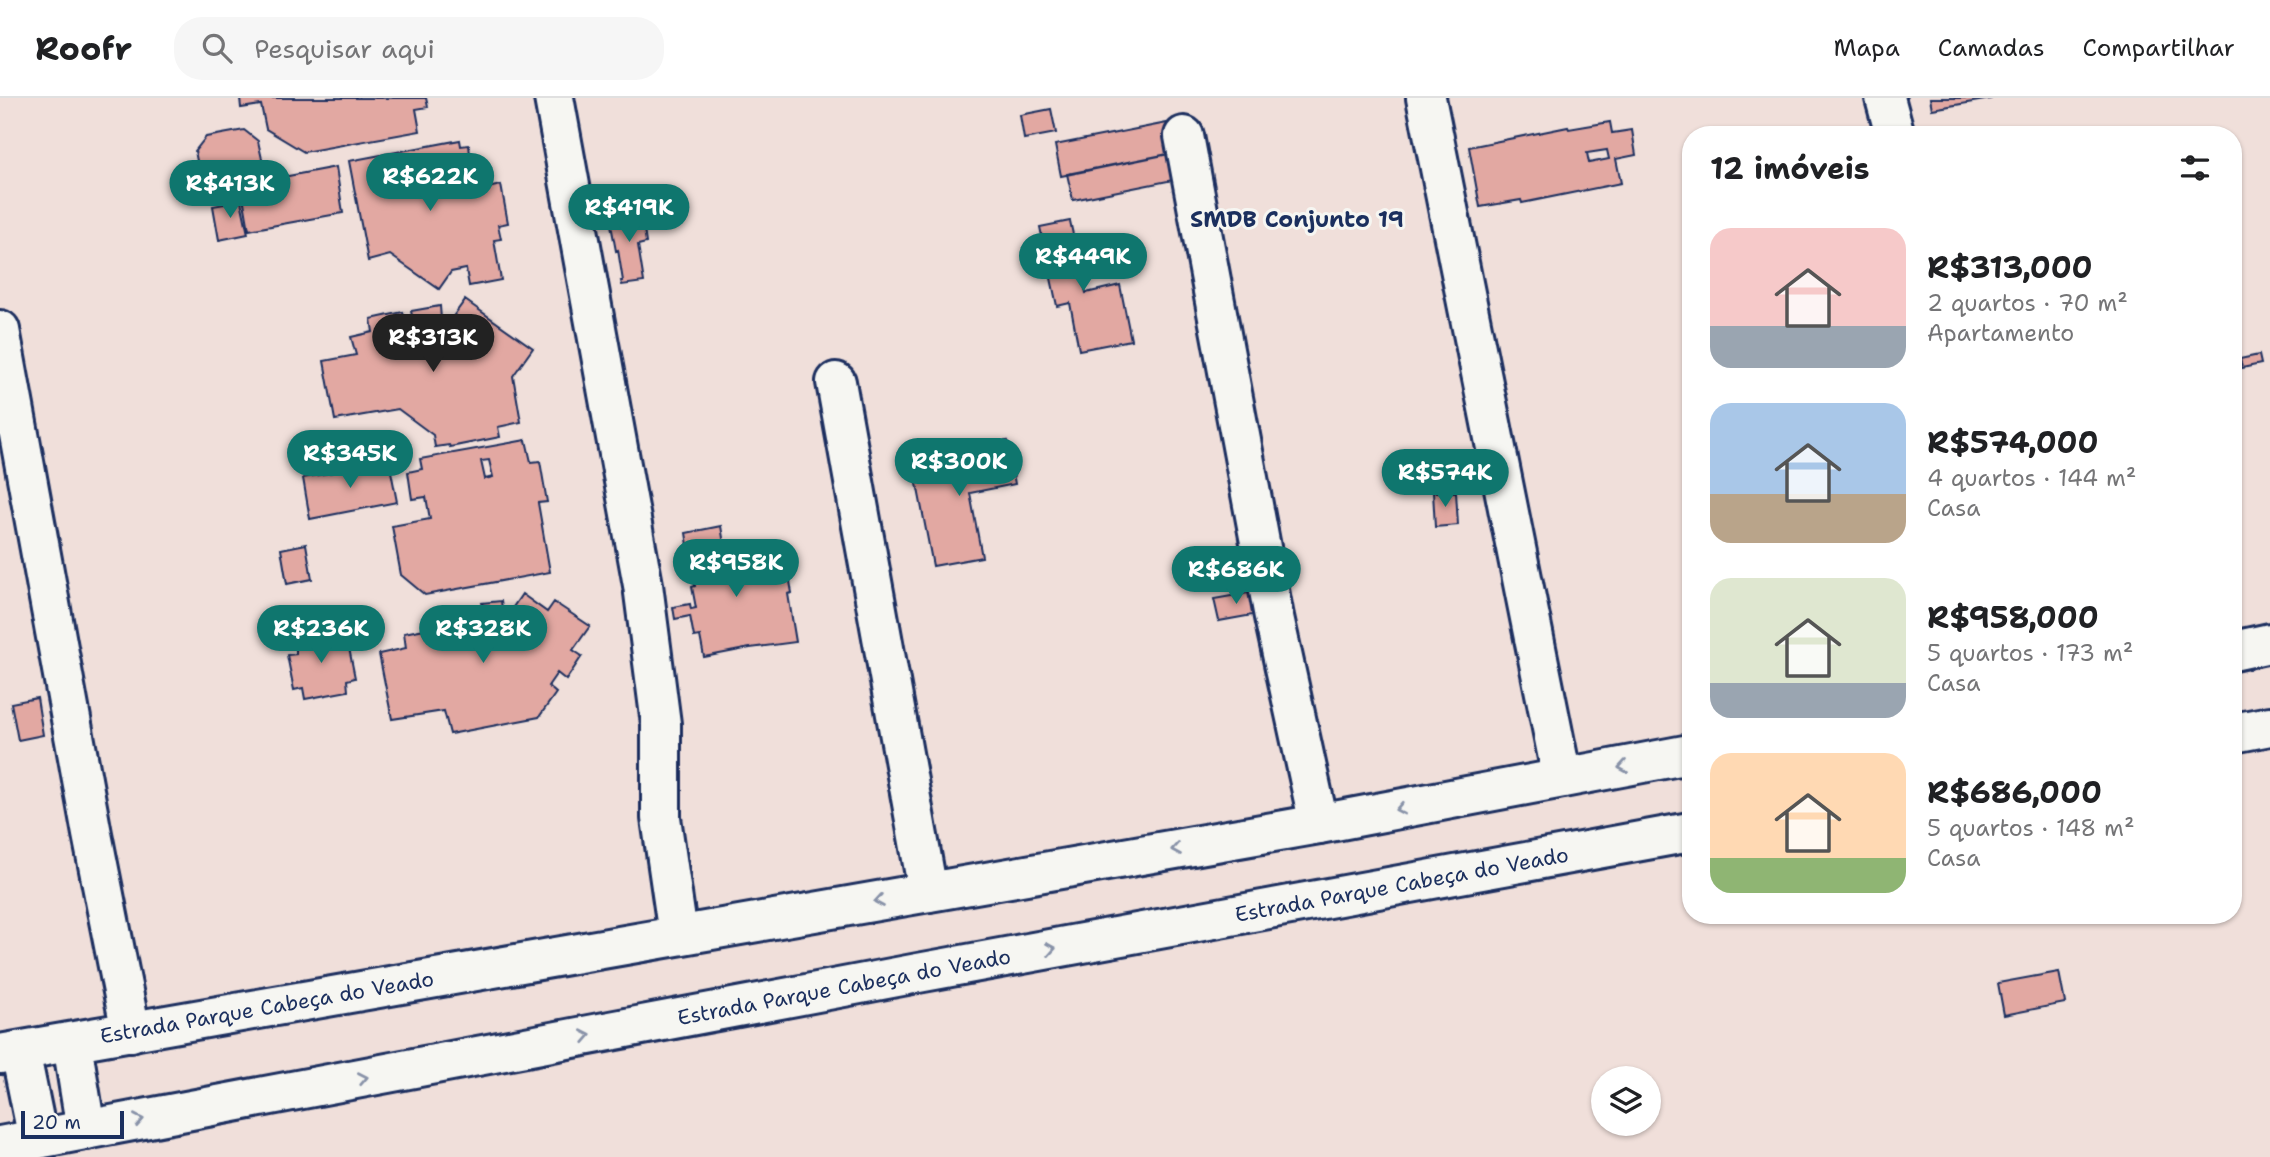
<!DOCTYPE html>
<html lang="pt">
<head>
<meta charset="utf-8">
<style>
  :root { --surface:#fff; --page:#f6f6f6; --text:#202124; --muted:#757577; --line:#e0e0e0; --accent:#0f766e }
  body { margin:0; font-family:"Shantell Sans",sans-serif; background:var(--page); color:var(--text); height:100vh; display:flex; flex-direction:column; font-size:26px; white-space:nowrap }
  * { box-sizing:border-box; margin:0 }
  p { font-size:23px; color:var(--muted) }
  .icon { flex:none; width:38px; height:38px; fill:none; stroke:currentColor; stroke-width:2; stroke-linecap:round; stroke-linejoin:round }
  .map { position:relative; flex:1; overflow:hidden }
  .side { position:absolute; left:1682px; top:28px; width:560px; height:798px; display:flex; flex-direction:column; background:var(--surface); border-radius:28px; box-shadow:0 2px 5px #0004 }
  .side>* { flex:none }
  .controls { position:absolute; left:1591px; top:968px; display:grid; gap:14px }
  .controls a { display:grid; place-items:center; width:70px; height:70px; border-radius:50%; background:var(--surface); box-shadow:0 2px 5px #0004; font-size:35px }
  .scale { position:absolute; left:21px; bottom:18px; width:103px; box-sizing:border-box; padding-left:7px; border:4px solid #1b2f5e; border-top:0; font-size:19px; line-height:24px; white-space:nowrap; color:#1b2f5e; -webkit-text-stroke:5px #f6f6f2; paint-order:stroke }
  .price { position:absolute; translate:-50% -60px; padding:0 16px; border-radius:24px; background:var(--accent); color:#fff; font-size:23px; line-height:46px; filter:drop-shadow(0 2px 4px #0008) }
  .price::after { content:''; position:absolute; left:50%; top:42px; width:21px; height:16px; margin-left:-10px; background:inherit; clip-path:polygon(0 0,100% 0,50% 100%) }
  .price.selected { background:#222; color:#fff }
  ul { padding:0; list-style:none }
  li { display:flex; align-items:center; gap:21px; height:175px; padding:0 28px }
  li span { display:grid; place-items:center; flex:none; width:196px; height:140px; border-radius:21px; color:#555 }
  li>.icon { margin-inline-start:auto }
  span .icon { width:84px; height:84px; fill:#fffc; stroke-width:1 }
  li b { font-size:30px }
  h2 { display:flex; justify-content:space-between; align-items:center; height:84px; padding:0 28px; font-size:30px }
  header { display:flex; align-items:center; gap:42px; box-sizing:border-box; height:98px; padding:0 35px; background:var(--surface); border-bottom:2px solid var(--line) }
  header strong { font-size:33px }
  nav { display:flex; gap:38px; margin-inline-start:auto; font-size:24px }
  .search { width:490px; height:63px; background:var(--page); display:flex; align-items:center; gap:18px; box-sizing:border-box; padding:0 24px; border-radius:28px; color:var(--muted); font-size:26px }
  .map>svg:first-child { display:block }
</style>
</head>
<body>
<header>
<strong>Roofr</strong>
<div class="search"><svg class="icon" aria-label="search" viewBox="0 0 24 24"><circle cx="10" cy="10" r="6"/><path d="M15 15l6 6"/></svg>Pesquisar aqui</div>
<nav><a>Mapa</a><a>Camadas</a><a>Compartilhar</a></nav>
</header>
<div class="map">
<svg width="2270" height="1059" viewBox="0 0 2270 1059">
  <rect width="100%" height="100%" fill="#f0dfda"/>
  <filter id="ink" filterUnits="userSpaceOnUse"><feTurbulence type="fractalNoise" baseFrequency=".0143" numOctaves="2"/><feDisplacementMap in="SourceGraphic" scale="14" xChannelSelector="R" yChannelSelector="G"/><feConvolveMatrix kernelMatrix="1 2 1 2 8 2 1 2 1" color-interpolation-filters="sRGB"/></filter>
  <g filter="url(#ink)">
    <path fill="#e2a8a2" stroke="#1b2f5e" stroke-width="2" fill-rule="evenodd" d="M240 0H426L428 9 416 11 420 33 304 54 266 31 261 7 241 10Z
      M1930 0H1989L1990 1 1932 11Z
      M1051 11 1056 35 1024 41 1020 17Z
      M1610 24 1612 35 1632 32 1636 57 1616 61 1621 85 1522 105 1521 102 1480 109 1469 49 1568 29 1569 31ZM1607 52 1609 61 1589 65 1587 55Z
      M1167 25 1174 55 1061 78 1055 47Z
      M244 32 258 43 262 61 252 78 214 84 199 73 195 53 206 39Z
      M460 42 461 48 469 47 470 56 471 59 463 61 466 76 480 73 483 91 501 87 508 125 498 127 501 141 494 142 501 182 469 188 466 171 451 174 439 191 390 157 368 163 349 63Z
      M1168 56 1173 82 1073 102 1067 76Z
      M336 69 343 115 249 132 241 87Z
      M241 103 248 136 219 142 213 108Z
      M641 111 646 145 638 147 644 184 622 187 621 183H623L618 152 616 153 609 116Z
      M1070 123 1086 195 1120 187 1131 242 1079 252 1070 205 1057 208 1040 129Z
      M465 202 533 250 513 278 521 324 498 329 500 339 450 349 449 347 435 349 433 337 398 311 335 322 324 263 356 257 351 239 373 234 371 221 403 214 406 229 414 227 411 213 440 208 441 221 451 220 455 240 460 243 467 235 453 225 452 220Z
      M2259 257 2261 266 2242 270 2240 261Z
      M526 342 531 364 540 363 547 404 538 405 550 474 425 497 401 477 392 428 430 421 426 399 412 401 408 374 422 371 420 361ZM489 362 493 379 485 381 481 363Z
      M1007 343 1015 386 970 395 982 459 933 468 913 365 961 356 960 351Z
      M389 363 397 404 310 421 303 380Z
      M1433 394H1456L1458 427 1435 429Z
      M721 428 728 470 786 460 792 495 788 496 796 544 750 550 704 559 700 538 694 539 690 518 675 521 673 509 690 506 691 511 696 510 692 489 695 488 686 435Z
      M306 446 312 481 287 486 281 451Z
      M1254 494 1258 516 1219 523 1214 501Z
      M522 496 547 514 554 504 590 528 573 552 582 558 566 582 557 575 548 588 556 595 539 619 450 636 444 613 392 621 379 556 406 550 404 535 424 531 427 524 434 520 441 521 446 525 445 512 472 508 475 522 484 520 482 505 501 503 505 532H512L517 526 507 518Z
      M290 520 293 532 275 535 273 523Z
      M333 532 334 538H338L339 547 348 545 355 580 347 582 348 593 305 601 303 590 294 592 287 557 296 556V539Z
      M37 600 43 637 18 642 11 605Z
      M2059 874 2065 905 2004 917 1998 885Z"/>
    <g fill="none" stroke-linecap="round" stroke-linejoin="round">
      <defs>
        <path id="minor" d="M554 0 643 487 661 626V720L678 837
          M1426 0 1562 680
          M1885 0 1895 37
          M1184 38 1274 519 1319 726
          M0 232 92 736 131 934
          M836 284 928 794"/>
        <g id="secondary">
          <path d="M2233 553 2270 545"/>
          <path d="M2233 635 2270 628"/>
          <path d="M72 945 86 1032"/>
          <path d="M20 953 38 1041"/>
          <path id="s1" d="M0 956 1319 726 1690 656"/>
          <path id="s2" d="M0 1048 918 875 1690 734"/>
        </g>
      </defs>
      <use href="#minor" stroke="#1b2f5e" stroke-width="44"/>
      <use href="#secondary" stroke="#1b2f5e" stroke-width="44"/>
      <use href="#minor" stroke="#f6f6f2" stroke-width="38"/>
      <use href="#secondary" stroke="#f6f6f2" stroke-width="38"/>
    </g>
    <defs><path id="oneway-chevron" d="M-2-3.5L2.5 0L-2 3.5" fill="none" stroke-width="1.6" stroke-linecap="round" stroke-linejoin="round" transform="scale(1.75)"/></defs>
    <g stroke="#8892a8">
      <use href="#oneway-chevron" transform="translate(1623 669) rotate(170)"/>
      <use href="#oneway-chevron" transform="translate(1400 711) rotate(169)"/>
      <use href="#oneway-chevron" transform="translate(1176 751) rotate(170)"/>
      <use href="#oneway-chevron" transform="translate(879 803) rotate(170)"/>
      <use href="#oneway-chevron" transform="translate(1051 851) rotate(-10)"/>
      <use href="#oneway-chevron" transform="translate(586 938) rotate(-11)"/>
      <use href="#oneway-chevron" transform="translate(363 980) rotate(-11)"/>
      <use href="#oneway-chevron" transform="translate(139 1022) rotate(-11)"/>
    </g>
  </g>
  <g text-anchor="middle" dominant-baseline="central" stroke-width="6" stroke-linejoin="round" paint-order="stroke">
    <g font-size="21" fill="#1b2f5e" stroke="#f6f6f2">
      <text stroke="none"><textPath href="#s2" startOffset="1426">Estrada Parque Cabeça do Veado</textPath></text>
      <text stroke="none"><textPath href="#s2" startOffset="859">Estrada Parque Cabeça do Veado</textPath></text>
      <text stroke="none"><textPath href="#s1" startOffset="271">Estrada Parque Cabeça do Veado</textPath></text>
    </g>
    <g font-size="23" font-weight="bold" fill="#1b2f5e" stroke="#f6f6f2">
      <text x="1297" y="121">SMDB Conjunto 19</text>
    </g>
  </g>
</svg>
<div class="controls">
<a><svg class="icon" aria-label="layers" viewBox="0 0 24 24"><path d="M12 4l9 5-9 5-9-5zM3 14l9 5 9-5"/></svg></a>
</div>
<div class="scale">20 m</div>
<b class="price" style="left:430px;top:115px">R$622K</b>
<b class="price" style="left:230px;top:122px">R$413K</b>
<b class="price" style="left:629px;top:146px">R$419K</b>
<b class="price" style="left:1083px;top:195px">R$449K</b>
<b class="price selected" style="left:433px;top:276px">R$313K</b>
<b class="price" style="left:350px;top:392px">R$345K</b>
<b class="price" style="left:959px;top:400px">R$300K</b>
<b class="price" style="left:1445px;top:411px">R$574K</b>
<b class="price" style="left:736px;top:501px">R$958K</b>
<b class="price" style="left:1236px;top:508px">R$686K</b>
<b class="price" style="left:321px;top:567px">R$236K</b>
<b class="price" style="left:483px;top:567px">R$328K</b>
<section class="side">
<h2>12 imóveis<svg class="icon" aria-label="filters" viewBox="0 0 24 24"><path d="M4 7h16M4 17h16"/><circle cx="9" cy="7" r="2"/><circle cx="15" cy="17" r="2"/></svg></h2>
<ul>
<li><span style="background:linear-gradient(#f6c9c9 70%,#9aa5b1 0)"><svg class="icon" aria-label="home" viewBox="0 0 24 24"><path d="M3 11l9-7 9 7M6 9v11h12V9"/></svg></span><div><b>R$313,000</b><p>2 quartos · 70 m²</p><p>Apartamento</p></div></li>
<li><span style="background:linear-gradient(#a9c7e8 65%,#b9a48a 0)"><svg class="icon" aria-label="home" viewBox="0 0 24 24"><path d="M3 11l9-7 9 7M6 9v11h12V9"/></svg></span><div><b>R$574,000</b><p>4 quartos · 144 m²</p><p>Casa</p></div></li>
<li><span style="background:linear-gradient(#dfe7d0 75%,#9aa5b1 0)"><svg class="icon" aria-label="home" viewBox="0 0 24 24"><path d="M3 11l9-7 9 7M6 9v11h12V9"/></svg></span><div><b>R$958,000</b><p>5 quartos · 173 m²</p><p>Casa</p></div></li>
<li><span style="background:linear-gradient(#ffd9b3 75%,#8fb573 0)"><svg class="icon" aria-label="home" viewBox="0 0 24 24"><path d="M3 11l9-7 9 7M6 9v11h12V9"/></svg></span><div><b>R$686,000</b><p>5 quartos · 148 m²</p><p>Casa</p></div></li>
</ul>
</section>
</div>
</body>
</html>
